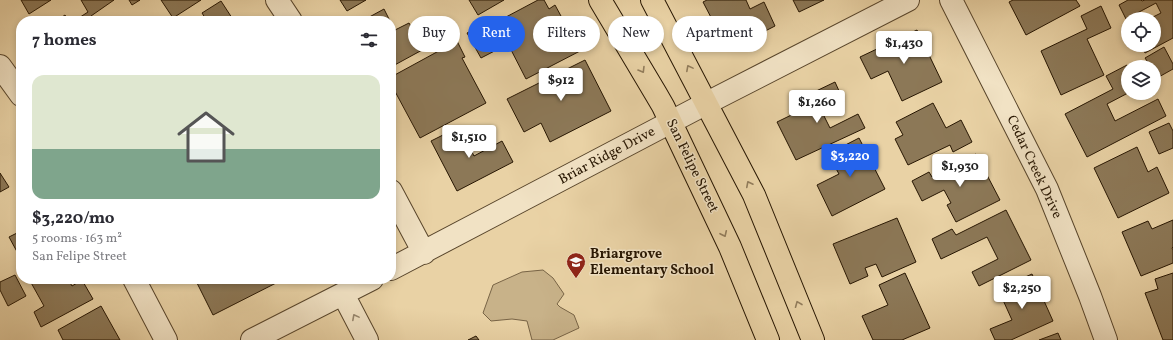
<!DOCTYPE html>
<html lang="en">
<head>
<meta charset="utf-8">
<style>
  :root { --surface:#fff; --page:#f7f7f7; --text:#2b2b33; --muted:#7c7c81; --accent:#2563eb }
  body { margin:0; font-family:Vollkorn,serif; background:var(--page); color:var(--text); height:100vh; display:flex; flex-direction:column; font-size:15px; white-space:nowrap }
  * { box-sizing:border-box; margin:0 }
  p { font-size:13px; color:var(--muted) }
  .icon { flex:none; width:22px; height:22px; fill:none; stroke:currentColor; stroke-width:2; stroke-linecap:round; stroke-linejoin:round }
  .map { position:relative; flex:1; overflow:hidden }
  .side { position:absolute; left:16px; top:16px; width:380px; height:268px; display:flex; flex-direction:column; background:var(--surface); border-radius:16px; box-shadow:0 2px 6px #0003 }
  .side>* { flex:none }
  .hud { position:absolute; left:408px; top:16px; width:380px; height:36px; display:flex; gap:8px }
  .fabs { position:absolute; left:1121px; top:12px; display:grid; gap:8px }
  .fabs a { display:grid; place-items:center; width:40px; height:40px; border-radius:50%; background:var(--surface); box-shadow:0 2px 6px #0003; font-size:20px }
  .price { position:absolute; translate:-50% -34px; padding:0 9px; border-radius:4px; background:#fff; color:#222; font-size:13px; line-height:26px; filter:drop-shadow(0 1px 2px #0008) }
  .price::after { content:''; position:absolute; left:50%; top:24px; width:12px; height:9px; margin-left:-6px; background:inherit; clip-path:polygon(0 0,100% 0,50% 100%) }
  .price.active { background:var(--accent); color:#fff }
  ul { padding:0; list-style:none }
  li { display:grid; align-content:center; gap:8px; height:212px; padding:0 16px }
  li span { display:grid; place-items:center; height:124px; border-radius:12px; color:#555 }
  li>.icon { margin-inline-start:auto }
  span .icon { width:72px; height:72px; fill:#fffc; stroke-width:1 }
  li b { font-size:17px }
  h2 { display:flex; justify-content:space-between; align-items:center; height:48px; padding:0 16px; font-size:17px }
  .pill { padding:0 14px; border-radius:18px; background:var(--surface); box-shadow:0 2px 6px #0003; font-size:14px; line-height:36px }
  .pill.active { background:var(--accent); color:#fff }
  .map>svg:first-child { display:block }
</style>
</head>
<body>
<div class="map">
<svg width="1173" height="340" viewBox="0 0 1173 340">
  <rect width="100%" height="100%" fill="#e9d2a5"/>
  <filter id="stains"><feTurbulence type="fractalNoise" baseFrequency=".005" numOctaves="4"/><feColorMatrix values="0 0 0 0 .2 0 0 0 0 .09 0 0 0 0 .02 0 0 0 .5 -.17"/></filter>
  <radialGradient id="worn" r=".72"><stop offset=".6" stop-color="#630" stop-opacity="0"/><stop offset="1" stop-color="#630" stop-opacity=".3"/></radialGradient>
  <path fill="#c8b289" stroke="#786446" d="M543 270 553 278 564 294 557 304 560 307 574 315 579 328 553 340H532L527 321 512 319 491 321 483 313 493 285 522 272Z"/>
  <path fill="#8c7857" stroke="#271602" d="M21 0H51L29 14Z
    M81 0H114L91 16 94 21H74L88 12Z
    M129 0H140L132 5Z
    M161 0H201L173 18Z
    M340 0H366L347 11Z
    M469 0H504L478 15Z
    M538 0H544L549 9 555 5 580 51 526 79 508 44 481 58 467 33 488 22 496 37 512 28 506 17Z
    M707 0H746L750 9 764 2 775 26 728 50 703 2Z
    M793 0H824L799 12Z
    M1013 0H1076L1080 6 1026 35 1009 2Z
    M1128 0H1141L1142 1 1145 0H1173V38L1145 53 1141 45H1154V19H1149L1161 13 1156 3 1126 19 1119 5Z
    M221 1 234 21H207L202 13Z
    M1101 6 1111 28 1087 39 1104 75 1061 95 1041 51 1087 29 1081 16Z
    M384 9 390 21H362Z
    M65 15 69 21H56Z
    M391 23 395 30 409 23 424 49 391 67Z
    M917 30 942 82 902 101 888 71 871 79 860 57Z
    M457 41 465 57 462 58 486 103 420 138 391 84V77Z
    M1164 47 1173 64V69L1157 78 1154 73V67H1151L1145 58Z
    M585 60 611 111 550 142 541 123 524 132 507 99Z
    M1127 65 1128 68V93L1107 104 1115 121 1158 99 1166 116 1087 157 1065 114 1113 89 1106 76Z
    M835 82 844 102 822 112 830 128 858 114 865 128 796 160 777 122 816 103 812 93Z
    M933 103 946 128 961 120 972 142 953 152 950 145 908 165 895 139 903 135 896 122Z
    M1169 123 1173 131V148L1159 154 1149 132Z
    M459 127 474 156 502 141 513 162 457 191 431 141Z
    M859 138 885 189 832 216 817 185 839 174 828 154Z
    M1137 147 1148 172 1157 167 1169 193 1118 218 1094 168Z
    M976 154 1000 200 956 222 947 205 951 203 944 190 922 201 912 181 929 172 932 177Z
    M0 173 9 187 0 192Z
    M1006 210 1031 260 979 286 972 272 998 259 987 237 941 259 932 239 952 229 956 235Z
    M897 218 916 262 882 277 876 264 865 268 868 276 850 284 833 244Z
    M1173 220V247L1172 248 1173 250V263L1141 276 1122 232 1148 221 1152 229Z
    M21 231V259L9 237Z
    M905 273 930 328 902 340H873L862 316 888 305 879 285Z
    M1173 273V340H1163L1145 293 1158 289 1155 279Z
    M1032 274 1053 321 1011 340H995L990 329 1012 320 998 289Z
    M15 275 26 296 8 306 0 290V282Z
    M29 279H68L72 286 82 280 93 299 41 327 34 312 44 306Z
    M195 279H282V280L213 315Z
    M101 306 120 340H63L58 330Z
    M1058 333 1061 340H1039Z
    M476 336 479 340H468Z"/>
  <g fill="none" stroke-linecap="round" stroke-linejoin="round">
    <defs>
      <path id="minor" d="M277 0 291 21
        M951 0 1047 189 1090 296 1106 340
        M0 66 21 95
        M391 191 424 253
        M391 269 707 103 908 0
        M134 279 166 340
        M343 294 367 340
        M252 340 372 279"/>
      <path id="major" d="M600 0 656 94 663 106 730 247 768 340
        M652 0 754 195 813 340"/>
    </defs>
    <use href="#minor" stroke="#58452b" stroke-width="24"/>
    <use href="#major" stroke="#271602" stroke-width="24"/>
    <use href="#minor" stroke="#f1e2c4" stroke-width="22"/>
    <use href="#major" stroke="#e9d2a5" stroke-width="22"/>
  </g>
  <defs><path id="oneway-chevron" d="M-2-3.5L2.5 0L-2 3.5" fill="none" stroke-width="1.6" stroke-linecap="round" stroke-linejoin="round"/></defs>
  <g stroke="#927d5c">
    <use href="#oneway-chevron" transform="translate(689 68) rotate(-118)"/>
    <use href="#oneway-chevron" transform="translate(642 70) rotate(59)"/>
    <use href="#oneway-chevron" transform="translate(749 184) rotate(-117)"/>
    <use href="#oneway-chevron" transform="translate(724 234) rotate(65)"/>
    <use href="#oneway-chevron" transform="translate(798 304) rotate(-112)"/>
  </g>
  <use stroke="#96866d" href="#oneway-chevron" transform="translate(355 317) rotate(-118)"/>
  <defs>
    <symbol id="school-pin" viewBox="-11 -11 22 30"><path d="M0 17L-7.5 6A9.5 9.5 0 1 1 7.5 6Z" fill="#8f2418" stroke="#f1e2c4"/><path d="M0-5L7-2L0 1L-7-2ZM-4 1L0 2.5L4 1V4Q0 6-4 4Z" fill="#fff"/></symbol>
  </defs>
  <g fill-rule="evenodd">
    <use href="#school-pin" x="565" y="251" width="22" height="30"/>
  </g>
  <g text-anchor="middle" dominant-baseline="central" stroke-width="3" stroke-linejoin="round" paint-order="stroke">
    <g font-size="14" fill="#271602" stroke="#f1e2c4">
      <text transform="translate(607 156) rotate(-28)">Briar Ridge Drive</text>
      <text transform="translate(692 166) rotate(64)">San Felipe Street</text>
      <text transform="translate(1034 167) rotate(65)">Cedar Creek Drive</text>
    </g>
    <g font-size="14" font-weight="bold" fill="#271602" stroke="#f1e2c4" text-anchor="start">
      <text x="590" y="254">Briargrove<tspan x="590" dy="16">Elementary School</tspan></text>
    </g>
  </g>
  <rect width="100%" height="100%" filter="url(#stains)"/>
  <rect width="100%" height="100%" fill="url(#worn)"/>
</svg>
<div class="fabs">
<a><svg class="icon" aria-label="locate" viewBox="0 0 24 24"><circle cx="12" cy="12" r="6"/><path d="M12 2v4M12 18v4M2 12h4M18 12h4"/></svg></a>
<a><svg class="icon" aria-label="layers" viewBox="0 0 24 24"><path d="M12 4l9 5-9 5-9-5zM3 14l9 5 9-5"/></svg></a>
</div>
<b class="price" style="left:904px;top:65px">$1,430</b>
<b class="price" style="left:561px;top:102px">$912</b>
<b class="price" style="left:817px;top:124px">$1,260</b>
<b class="price" style="left:469px;top:159px">$1,510</b>
<b class="price active" style="left:850px;top:178px">$3,220</b>
<b class="price" style="left:960px;top:188px">$1,930</b>
<b class="price" style="left:1022px;top:310px">$2,250</b>
<div class="hud">
<a class="pill">Buy</a>
<a class="pill active">Rent</a>
<a class="pill">Filters</a>
<a class="pill">New</a>
<a class="pill">Apartment</a>
</div>
<section class="side">
<h2>7 homes<svg class="icon" aria-label="filters" viewBox="0 0 24 24"><path d="M4 7h16M4 17h16"/><circle cx="9" cy="7" r="2"/><circle cx="15" cy="17" r="2"/></svg></h2>
<ul>
<li><span style="background:linear-gradient(#dfe7d0 60%,#7fa58c 0)"><svg class="icon" aria-label="home" viewBox="0 0 24 24"><path d="M3 11l9-7 9 7M6 9v11h12V9"/></svg></span><div><b>$3,220/mo</b><p>5 rooms · 163 m²</p><p>San Felipe Street</p></div></li>
</ul>
</section>
</div>
</body>
</html>
